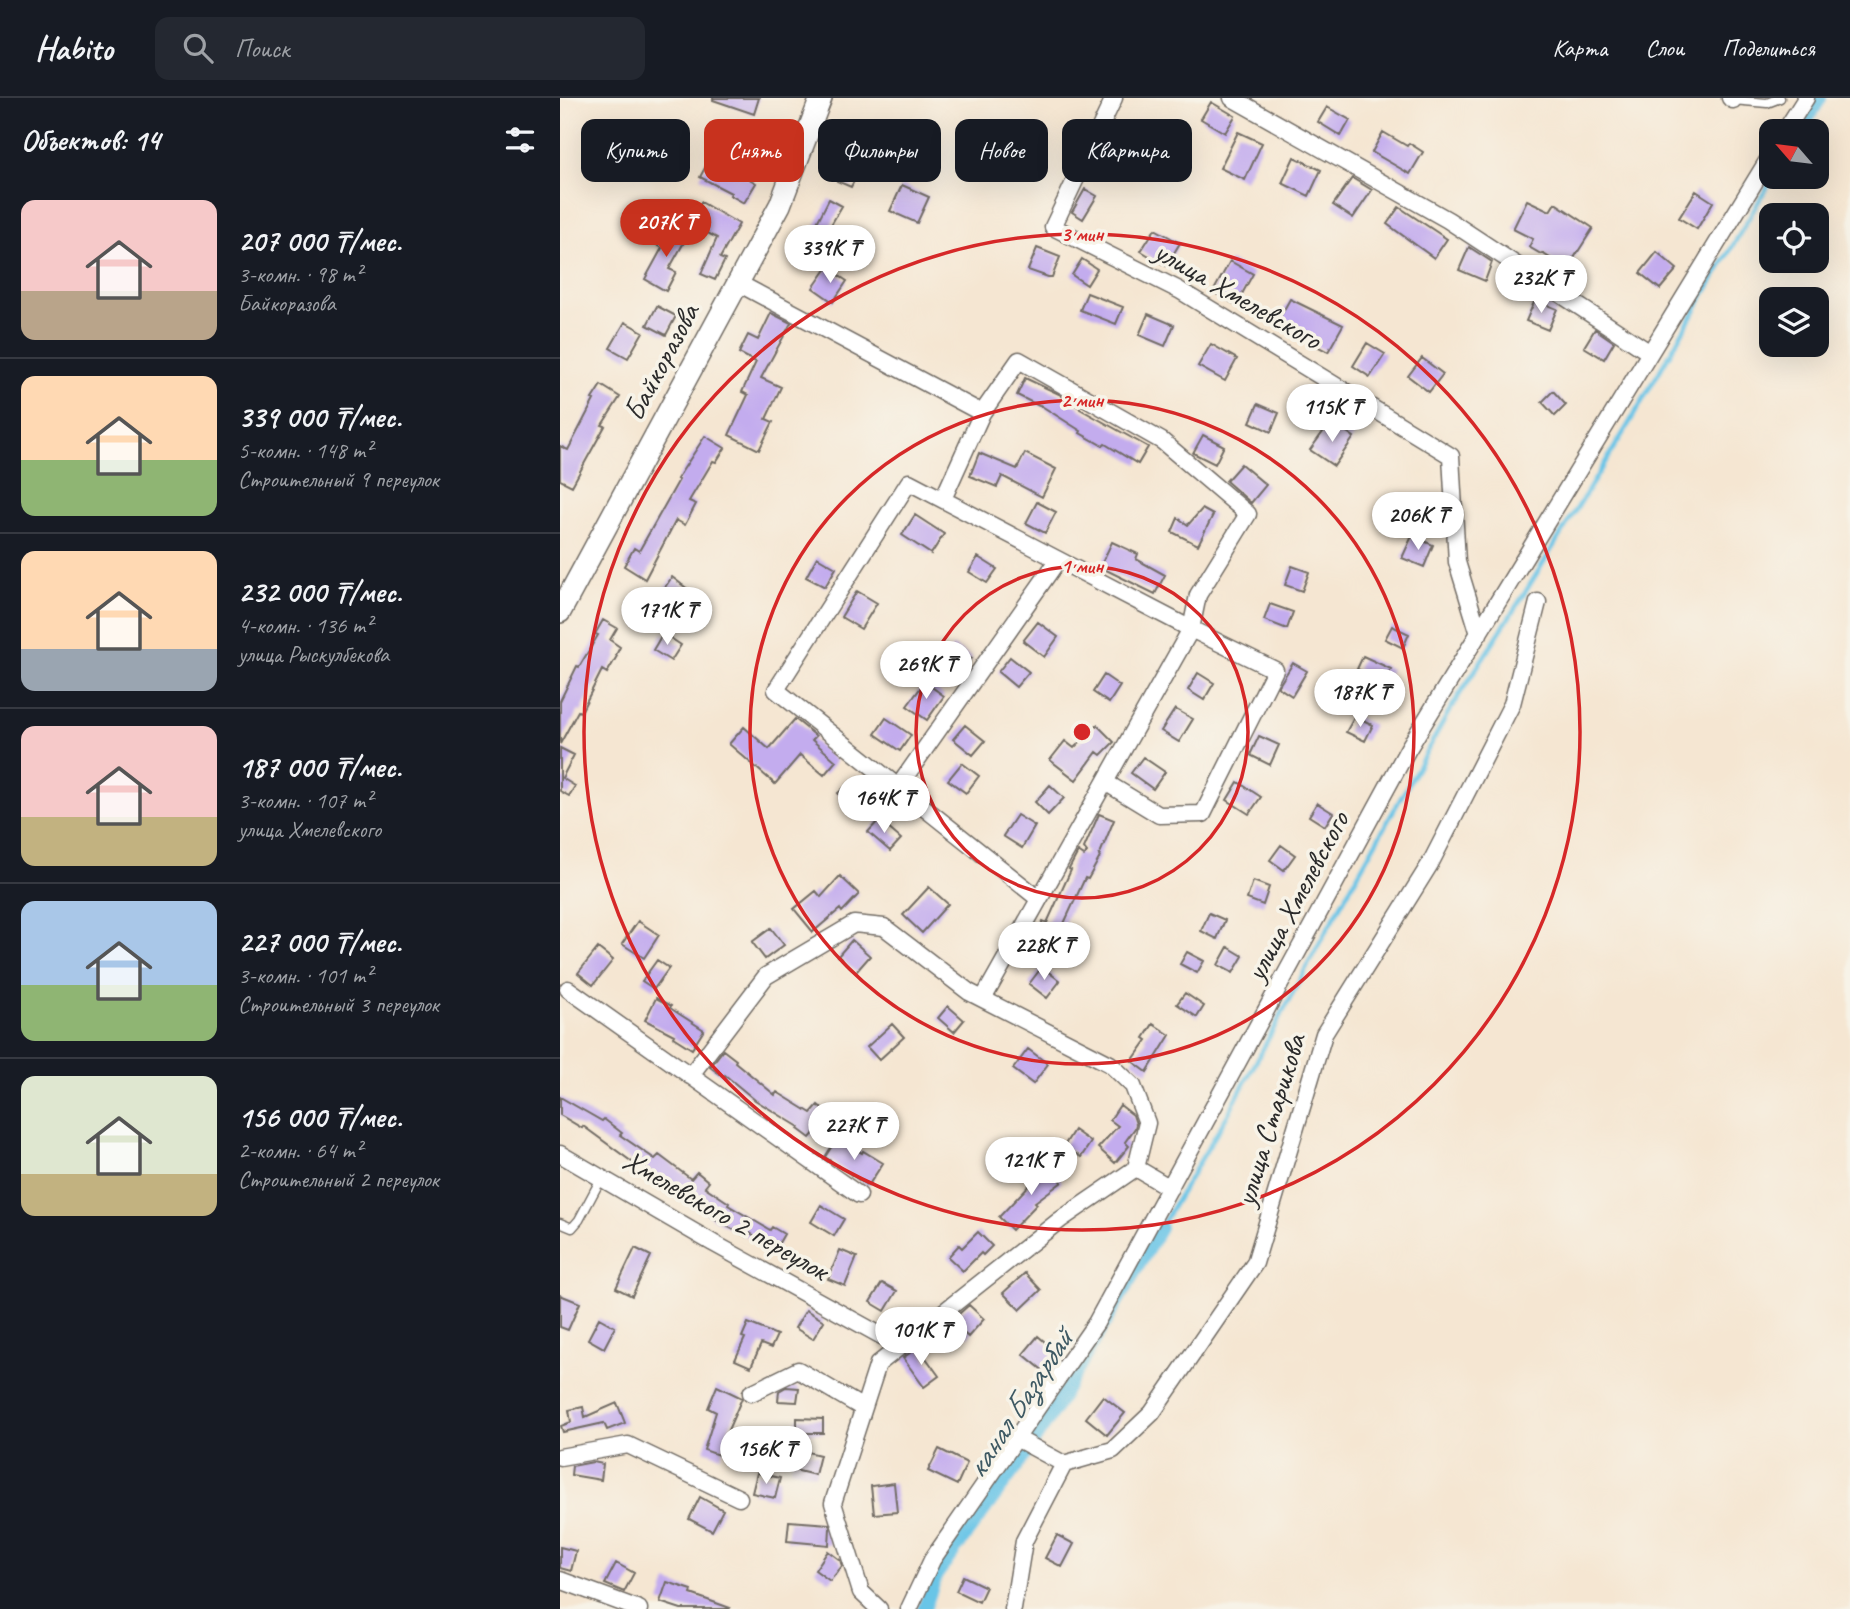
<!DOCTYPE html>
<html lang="ru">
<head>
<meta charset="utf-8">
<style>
  :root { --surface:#171b24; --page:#242831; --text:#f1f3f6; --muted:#9ea1a6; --line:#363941; --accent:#c8321e }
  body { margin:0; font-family:Caveat,sans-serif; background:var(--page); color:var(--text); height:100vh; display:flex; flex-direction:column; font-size:26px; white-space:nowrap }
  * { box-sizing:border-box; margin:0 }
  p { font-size:23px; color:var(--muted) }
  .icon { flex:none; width:38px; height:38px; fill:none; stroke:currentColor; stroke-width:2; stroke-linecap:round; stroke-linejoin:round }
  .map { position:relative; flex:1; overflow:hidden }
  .drawer { display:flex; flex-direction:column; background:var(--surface); width:560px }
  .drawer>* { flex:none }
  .guide { position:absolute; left:21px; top:21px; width:665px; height:63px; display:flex; gap:14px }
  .needle { width:46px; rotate:298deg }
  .buttons { position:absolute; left:1199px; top:21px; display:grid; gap:14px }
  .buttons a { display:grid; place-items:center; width:70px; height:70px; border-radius:14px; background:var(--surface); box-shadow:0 7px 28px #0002; font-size:35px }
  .price { position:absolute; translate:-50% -60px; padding:0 16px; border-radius:24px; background:#fff; color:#222; font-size:23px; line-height:46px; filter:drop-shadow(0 2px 4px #0008) }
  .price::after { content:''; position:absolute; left:50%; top:42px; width:21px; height:16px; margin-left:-10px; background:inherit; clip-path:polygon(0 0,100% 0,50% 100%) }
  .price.on { background:var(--accent); color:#fff }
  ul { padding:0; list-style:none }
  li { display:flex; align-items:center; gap:21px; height:175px; padding:0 21px }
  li+li { border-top:2px solid var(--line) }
  li span { display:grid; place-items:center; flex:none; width:196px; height:140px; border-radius:14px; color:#555 }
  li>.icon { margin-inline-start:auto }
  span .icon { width:84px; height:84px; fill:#fffc; stroke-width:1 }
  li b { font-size:30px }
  h2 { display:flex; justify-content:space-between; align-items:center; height:84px; padding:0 21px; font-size:30px }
  .chip { padding:0 24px; border-radius:14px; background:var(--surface); box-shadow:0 7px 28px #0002; font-size:24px; line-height:63px }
  .chip.on { background:var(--accent); color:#fff }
  header { display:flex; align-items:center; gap:42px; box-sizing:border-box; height:98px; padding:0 35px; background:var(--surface); border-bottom:2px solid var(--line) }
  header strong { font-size:33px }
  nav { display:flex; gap:38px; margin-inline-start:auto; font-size:24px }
  .search { width:490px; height:63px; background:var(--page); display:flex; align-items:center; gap:18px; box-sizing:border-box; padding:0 24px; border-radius:14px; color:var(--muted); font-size:26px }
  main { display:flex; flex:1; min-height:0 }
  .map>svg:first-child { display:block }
</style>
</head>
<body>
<header>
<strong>Habito</strong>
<div class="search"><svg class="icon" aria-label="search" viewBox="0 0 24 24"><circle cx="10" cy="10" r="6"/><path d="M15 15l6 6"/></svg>Поиск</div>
<nav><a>Карта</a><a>Слои</a><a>Поделиться</a></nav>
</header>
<main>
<section class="drawer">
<h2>Объектов: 14<svg class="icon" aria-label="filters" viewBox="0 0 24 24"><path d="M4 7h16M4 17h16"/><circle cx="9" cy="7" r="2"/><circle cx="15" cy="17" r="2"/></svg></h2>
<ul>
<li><span style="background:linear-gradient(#f6c9c9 65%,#b9a48a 0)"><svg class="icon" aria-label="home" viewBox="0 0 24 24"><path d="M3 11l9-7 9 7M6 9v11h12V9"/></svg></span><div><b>207 000 ₸/мес.</b><p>3-комн. · 98 m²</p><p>Байкоразова</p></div></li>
<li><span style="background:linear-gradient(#ffd9b3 60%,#8fb573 0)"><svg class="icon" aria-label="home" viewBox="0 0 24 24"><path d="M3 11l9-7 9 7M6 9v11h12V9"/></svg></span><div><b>339 000 ₸/мес.</b><p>5-комн. · 148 m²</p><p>Строительный 9 переулок</p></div></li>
<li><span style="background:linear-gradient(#ffd9b3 70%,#9aa5b1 0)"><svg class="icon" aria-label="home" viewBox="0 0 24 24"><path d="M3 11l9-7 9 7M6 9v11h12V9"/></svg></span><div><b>232 000 ₸/мес.</b><p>4-комн. · 136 m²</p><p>улица Рыскулбекова</p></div></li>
<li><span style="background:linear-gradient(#f6c9c9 65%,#c2b280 0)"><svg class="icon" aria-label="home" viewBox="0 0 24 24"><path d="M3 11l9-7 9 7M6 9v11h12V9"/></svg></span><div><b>187 000 ₸/мес.</b><p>3-комн. · 107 m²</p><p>улица Хмелевского</p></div></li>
<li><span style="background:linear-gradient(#a9c7e8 60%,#8fb573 0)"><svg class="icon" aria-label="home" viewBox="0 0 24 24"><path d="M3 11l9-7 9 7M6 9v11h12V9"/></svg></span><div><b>227 000 ₸/мес.</b><p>3-комн. · 101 m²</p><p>Строительный 3 переулок</p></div></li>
<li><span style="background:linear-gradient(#dfe7d0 70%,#c2b280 0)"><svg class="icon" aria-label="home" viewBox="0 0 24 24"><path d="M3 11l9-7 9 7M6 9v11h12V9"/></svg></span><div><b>156 000 ₸/мес.</b><p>2-комн. · 64 m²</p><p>Строительный 2 переулок</p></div></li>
</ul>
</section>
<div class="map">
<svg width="1290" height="1511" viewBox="0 0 1290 1511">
  <rect width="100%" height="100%" fill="#f7f3e8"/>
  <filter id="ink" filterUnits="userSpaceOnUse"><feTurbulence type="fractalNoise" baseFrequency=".0143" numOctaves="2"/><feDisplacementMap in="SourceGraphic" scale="14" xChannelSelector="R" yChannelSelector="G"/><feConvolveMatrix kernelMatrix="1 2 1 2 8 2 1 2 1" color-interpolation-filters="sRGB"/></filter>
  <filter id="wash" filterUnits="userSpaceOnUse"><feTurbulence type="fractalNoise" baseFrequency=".00686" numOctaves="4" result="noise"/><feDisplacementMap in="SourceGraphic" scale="28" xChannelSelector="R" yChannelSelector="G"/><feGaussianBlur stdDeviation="1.57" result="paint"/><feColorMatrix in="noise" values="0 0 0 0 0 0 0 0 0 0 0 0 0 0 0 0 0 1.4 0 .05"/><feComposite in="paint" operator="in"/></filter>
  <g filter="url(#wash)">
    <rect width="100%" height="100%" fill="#f5e6d2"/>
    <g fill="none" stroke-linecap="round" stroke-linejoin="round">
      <path stroke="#69c5e7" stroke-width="4.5" d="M600 1130 667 1018 759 846 891 610 966 493 1067 329 1213 79"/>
      <path stroke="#69c5e7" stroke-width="14" d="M1240 33 1260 0
        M364 1511 376 1477 456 1369 490 1318 600 1130"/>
    </g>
    <g id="blocks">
      <path fill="#c3acee" d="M153 0H199L194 16 153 2Z
        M651 4 675 18 665 35 641 21Z
        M767 9 790 22 781 38 758 24Z
        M304 25 325 32 319 50 298 43Z
        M168 27 187 38 168 68 196 85 184 105 170 97 171 95 140 79Z
        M678 34 702 45 685 82 660 70Z
        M823 34 847 48 849 45 863 54 850 76 812 54Z
        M734 59 761 72 749 98 722 85Z
        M286 63 301 69 291 89 277 83Z
        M792 80 812 92 793 120 773 107Z
        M342 87 369 99 357 125 330 113Z
        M525 91 537 98 523 121 512 114Z
        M1136 93 1153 104 1137 131 1119 120Z
        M269 101 282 108 265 137 274 142 265 159 245 148Z
        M967 102 990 113 995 105 1033 130 1007 171 982 155 981 156 969 149 973 141 953 131Z
        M141 104 179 126 160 160 165 162 155 182 141 176 157 140 131 126Z
        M839 109 887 141 874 160 827 126Z
        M109 128 127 139 109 171 116 174 106 193 85 181 102 150 97 147Z
        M595 131 620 145 606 168 581 153Z
        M909 149 932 164 925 183 899 172Z
        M477 150 500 159 492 179H488L468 172Z
        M1097 154 1117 171 1100 191 1080 175Z
        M522 161 537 171 527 187 512 177Z
        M670 163 693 176 676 207 653 194Z
        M267 170 287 183 273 204 253 190Z
        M527 195 563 209 556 226 520 212Z
        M730 201 783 227 768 254 716 226Z
        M975 202 997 211 988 232 966 223Z
        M97 208 116 218 106 237 87 227Z
        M211 215 231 225 201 280 221 289 206 321 213 324 199 352 169 337 188 297 182 294 196 264 179 255 188 237 198 242Z
        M588 216 614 227 605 248 579 237Z
        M65 224 83 234 68 260 50 250Z
        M1035 231 1054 244 1044 261 1024 249Z
        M807 245 825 256 810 279 793 268Z
        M651 246 677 261 665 283 638 268Z
        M862 260 883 276 869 294 848 278Z
        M465 280 499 296 520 310V311L588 349 578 366 545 346 543 348 520 335 521 333 480 307 479 308 457 297Z
        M41 287 60 299 42 327 45 328 12 388 0 382V348L8 352 34 302 32 301Z
        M993 293 1006 307 995 318 982 304Z
        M698 306 719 315 711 334 690 324Z
        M771 323 794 339 774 368 750 352Z
        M643 337 664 348 655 366 633 355Z
        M145 338 165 350 156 364 153 363 129 403 136 406 125 427 116 422 85 481 64 468 74 450 79 453 119 382 117 381Z
        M419 355 457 371 465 355 496 371 482 399 442 378 437 389 410 378Z
        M681 366 706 387 691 405 666 383Z
        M856 402 872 411 862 430 845 421Z
        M477 404 496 414 485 435 466 425Z
        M642 411 653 417 638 447 612 434 618 420 628 427Z
        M355 417 384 436 371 456 342 437Z
        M852 438 873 447 864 469 842 460Z
        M552 444 578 456 576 461 605 477 595 496 540 469Z
        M257 459 276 470 265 489 246 479Z
        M418 459 437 471 427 485 409 474Z
        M732 468 749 474 742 493 725 487Z
        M112 479 138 499 125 517 101 499V495Z
        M297 493 317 505 301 531 281 519Z
        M710 506 733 514 727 531 704 522Z
        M43 522 57 530 50 542 60 549 56 557 57 558 47 575 42 572 21 614 18 613 0 646V603L17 568 19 569 38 537 35 536Z
        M478 524 498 539 484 559 463 543Z
        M832 528 849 536 843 550 825 541Z
        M103 535 121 547 111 563 93 552Z
        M393 548 412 560 398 580 380 567Z
        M803 558 831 571 824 585 797 571Z
        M450 559 469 574 456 589 438 574Z
        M733 565 747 573 732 598 718 589Z
        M638 575 654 585 644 602 628 592Z
        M544 577 560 588 549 605 533 594Z
        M365 584 384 598 367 622 347 608Z
        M615 611 633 621 619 644 601 633Z
        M795 618 813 627 805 643 786 634Z
        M326 620 351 637 340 653 315 636Z
        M235 621 256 638 252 642 276 663 264 677 240 657 215 686 169 646 184 629 209 651Z
        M405 627 425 643 413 657 393 641Z
        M537 627 554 644 541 657 537 654 516 682 490 662 505 643 514 650Z
        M699 638 719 647 710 667 690 657Z
        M0 650 14 657 2 680 15 688 9 698 0 693Z
        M583 659 605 674 593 691 571 675Z
        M402 665 419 678 406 695 388 682Z
        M293 682 312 704 297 717 278 695Z
        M678 684 701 699 689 716 667 702Z
        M490 687 504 700 488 717 475 704Z
        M757 705 773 715 765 728 749 718Z
        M539 716 554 722 539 758 540 759 528 781 525 780 501 832 502 833 490 857 470 847 483 823 487 825 511 772 509 771 518 754 524 758 527 754 524 750Z
        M457 717 475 728 462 750 443 738Z
        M319 722 341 741 330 753 308 734Z
        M721 747 735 757 724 772 710 762Z
        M280 778 299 796 282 814 280 811 253 834 234 811 256 793 261 799Z
        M693 783 709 789 703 807 687 801Z
        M369 789 388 806 362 835 343 817Z
        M649 815 665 822 657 841 641 833Z
        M78 823 99 837 84 860 62 846Z
        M211 830 224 847 205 861 192 844Z
        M292 842 310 858 296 874 278 858Z
        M668 849 683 858 673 875 658 867Z
        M38 850 53 862 33 887 18 875Z
        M627 854 644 863 637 875 620 866Z
        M97 862 109 870 94 891 82 883Z
        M482 869 500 883 487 900 469 886Z
        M625 895 644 908 637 919 617 906Z
        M96 900 111 908 110 910 144 932 132 951 113 939 114 937 85 922Z
        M388 908 404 922 394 934 378 920Z
        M332 926 344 939 319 962 307 949Z
        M593 926 610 937 587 974 572 963 587 942 584 940Z
        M468 951 488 966 473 986 453 971Z
        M163 952 176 962 175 964 215 997 217 994 251 1015 258 1007 270 1017 250 1040 238 1031 239 1029 195 1002 165 977 164 979 150 969Z
        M0 999 42 1023 44 1021 62 1035 60 1037 95 1061 99 1057 131 1081 137 1074 149 1084 145 1089 169 1105 168 1107 210 1132 212 1129 224 1136 216 1150 190 1135 187 1139 157 1123 81 1066 79 1069 23 1028 22 1030 0 1017Z
        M560 1007 573 1017 576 1026 575 1030 565 1044 569 1048 555 1065 538 1050 558 1028 550 1022Z
        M514 1032 531 1044 521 1059 504 1048Z
        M277 1040 302 1055 303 1053 323 1065 308 1088 265 1059Z
        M489 1066 502 1084 475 1104 477 1106 452 1132 439 1119 476 1080 473 1077Z
        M261 1107 284 1121 274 1138 251 1124Z
        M418 1134 432 1148 423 1157 421 1155 403 1173 388 1159 399 1147 402 1150Z
        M75 1150 91 1158 72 1198 56 1190Z
        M280 1152 297 1159 285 1188 268 1181Z
        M465 1175 481 1192 460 1212 443 1195Z
        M322 1185 337 1193 325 1213 310 1204Z
        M0 1197 20 1205 8 1232 0 1229Z
        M409 1207 424 1221 408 1239 391 1223Z
        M246 1212 264 1223 253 1241 235 1230Z
        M39 1220 55 1229 44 1250 28 1241Z
        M188 1225 217 1237 211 1250 201 1246 191 1269 175 1262 185 1240 182 1239Z
        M478 1238 499 1256 485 1274 463 1256Z
        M358 1249 379 1278 364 1289 343 1260Z
        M157 1288 182 1300 168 1332 161 1358 144 1352 156 1314 148 1310Z
        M226 1289 239 1290 237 1304 218 1303 219 1293Z
        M543 1298 565 1315 547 1337 526 1320Z
        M57 1305 65 1325 47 1332 44 1325 3 1334 1 1328 11 1324 9 1312 23 1309 25 1319Z
        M237 1320 263 1321V1335H237Z
        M235 1351 260 1357 255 1377 230 1371Z
        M379 1351 407 1365 397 1387 368 1373Z
        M33 1364 43 1366 41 1382 11 1377 12 1368Z
        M197 1375 220 1380 215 1400 192 1395Z
        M334 1385 337 1414 314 1416 311 1388Z
        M140 1399 163 1412 152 1433 129 1421Z
        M229 1423 269 1426 270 1430 269 1447 227 1443Z
        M497 1437 514 1446 502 1469 485 1460Z
        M0 1449 16 1453 11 1473 0 1470Z
        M268 1453 280 1462 282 1468 270 1483 255 1472Z
        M56 1465 74 1475 64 1494 45 1486Z
        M403 1478 426 1489 419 1504 396 1493Z
        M107 1484 132 1492 131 1496 170 1510 169 1511H121L100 1504Z"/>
    </g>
  </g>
  <g filter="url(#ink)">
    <use href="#blocks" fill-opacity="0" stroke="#726c65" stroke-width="2"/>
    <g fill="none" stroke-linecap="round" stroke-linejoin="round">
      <defs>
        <path id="service" d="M1173 2 1207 5 1220 0
          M0 1125 12 1130 19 1122 42 1079"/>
        <path id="minor" d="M554 0 493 129 619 192 891 358 897 464 919 536
          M672 0 888 122 1090 255
          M1170 0 1173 2
          M1225 33 1246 0
          M178 185 422 315 459 262 602 343 688 416 638 497 631 531 423 901
          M383 401 422 315
          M338 689 498 462
          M479 801 216 592 349 384 631 531 715 572 643 716 599 717 545 684
          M8 891 299 1097
          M130 978 206 878 294 826 324 829 409 894 550 966 573 988 587 1025 576 1070
          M0 1056 153 1145 340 1248
          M191 1295 238 1272 303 1310
          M456 1340 504 1366
          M0 1359 68 1347 179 1400
          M0 1482 79 1511
          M319 1511 301 1494 273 1405 318 1266 500 1122 576 1070 610 1090
          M349 1511 372 1462 536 1225 848 651 1211 57
          M453 1511 464 1443 504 1366 553 1352 592 1315 695 1165 764 936 870 766 952 606 978 504"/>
        <path id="tertiary" d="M0 514 220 107 261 0"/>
      </defs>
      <use href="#service" stroke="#726c65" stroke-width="11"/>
      <use href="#minor" stroke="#726c65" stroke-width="19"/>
      <use href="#tertiary" stroke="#726c65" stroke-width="24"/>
      <use href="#service" stroke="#fff" stroke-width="8"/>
      <use href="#minor" stroke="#fff" stroke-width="16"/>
      <use href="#tertiary" stroke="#fff" stroke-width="21"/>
    </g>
  </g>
  <g fill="none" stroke="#d62828" stroke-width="3.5">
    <circle cx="522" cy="634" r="166"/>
    <circle cx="522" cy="634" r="332"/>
    <circle cx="522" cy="634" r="498"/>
  </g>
  <g text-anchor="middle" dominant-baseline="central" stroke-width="7" stroke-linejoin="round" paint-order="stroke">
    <g font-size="30" fill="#2b2b2b" stroke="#f7f3e8">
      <text transform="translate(678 197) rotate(30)">улица Хмелевского</text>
      <text transform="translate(101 264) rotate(-62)">Байкоразова</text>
      <text transform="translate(737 798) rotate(-62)">улица Хмелевского</text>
      <text transform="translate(710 1022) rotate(-73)">улица Старикова</text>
      <text transform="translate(166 1117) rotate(30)">Хмелевского 2 переулок</text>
    </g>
    <g font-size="32" font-style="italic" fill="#3e5963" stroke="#f7f3e8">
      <text transform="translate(459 1306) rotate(-57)">канал Базарбай</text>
    </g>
  </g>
  <circle cx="522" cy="634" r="10" fill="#d62828" stroke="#f7f3e8" stroke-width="3.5"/>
  <g font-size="21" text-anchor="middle" font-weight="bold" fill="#d62828" stroke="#f7f3e8" stroke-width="7" stroke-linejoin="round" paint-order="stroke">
    <text x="522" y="143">3 мин</text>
    <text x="522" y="309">2 мин</text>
    <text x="522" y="475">1 мин</text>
  </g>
</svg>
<div class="buttons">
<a><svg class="needle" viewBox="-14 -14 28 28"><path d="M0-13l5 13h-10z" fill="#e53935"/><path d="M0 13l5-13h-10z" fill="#9ea1a6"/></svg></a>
<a><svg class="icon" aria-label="locate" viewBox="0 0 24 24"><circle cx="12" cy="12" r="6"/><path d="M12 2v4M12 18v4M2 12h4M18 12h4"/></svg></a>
<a><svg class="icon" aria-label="layers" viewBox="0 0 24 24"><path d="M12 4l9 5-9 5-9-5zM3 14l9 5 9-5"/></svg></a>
</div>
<b class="price on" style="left:106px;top:161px">207K ₸</b>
<b class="price" style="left:270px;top:187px">339K ₸</b>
<b class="price" style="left:981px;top:217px">232K ₸</b>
<b class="price" style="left:772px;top:346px">115K ₸</b>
<b class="price" style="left:858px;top:454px">206K ₸</b>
<b class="price" style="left:107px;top:549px">171K ₸</b>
<b class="price" style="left:366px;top:603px">269K ₸</b>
<b class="price" style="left:800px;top:631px">187K ₸</b>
<b class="price" style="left:324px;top:737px">164K ₸</b>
<b class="price" style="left:484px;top:884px">228K ₸</b>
<b class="price" style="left:294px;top:1064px">227K ₸</b>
<b class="price" style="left:471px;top:1099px">121K ₸</b>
<b class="price" style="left:361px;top:1269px">101K ₸</b>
<b class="price" style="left:206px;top:1388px">156K ₸</b>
<div class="guide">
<a class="chip">Купить</a>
<a class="chip on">Снять</a>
<a class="chip">Фильтры</a>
<a class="chip">Новое</a>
<a class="chip">Квартира</a>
</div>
</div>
</main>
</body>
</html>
